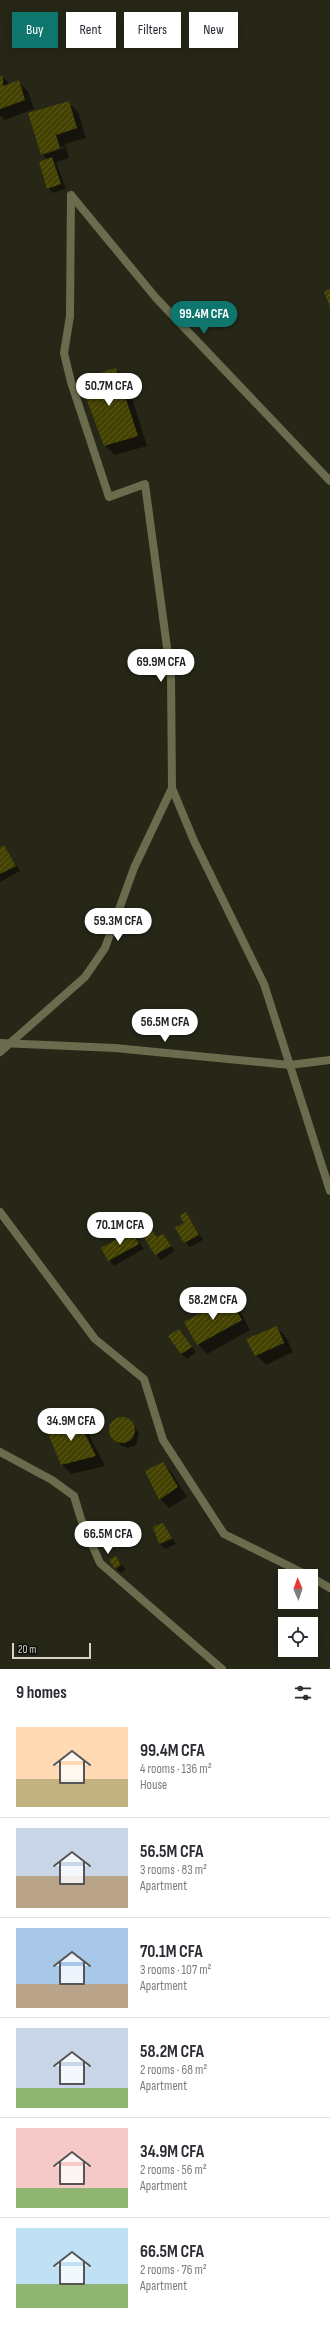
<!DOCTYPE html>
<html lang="en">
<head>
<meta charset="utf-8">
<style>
  :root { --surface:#fff; --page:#f7f7f7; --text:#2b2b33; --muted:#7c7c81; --line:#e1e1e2; --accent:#0f766e }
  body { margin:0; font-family:"Sofia Sans Condensed",sans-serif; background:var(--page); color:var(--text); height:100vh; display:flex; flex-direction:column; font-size:15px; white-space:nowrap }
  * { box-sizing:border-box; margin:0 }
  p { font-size:13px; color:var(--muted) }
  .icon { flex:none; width:22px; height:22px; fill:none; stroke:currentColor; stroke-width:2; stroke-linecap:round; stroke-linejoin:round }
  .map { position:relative; height:1669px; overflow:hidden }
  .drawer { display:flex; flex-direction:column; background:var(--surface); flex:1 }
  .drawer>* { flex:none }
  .top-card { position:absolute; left:12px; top:12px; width:306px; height:36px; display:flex; gap:8px }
  .needle { width:26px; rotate:358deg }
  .controls { position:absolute; left:278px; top:1569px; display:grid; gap:8px }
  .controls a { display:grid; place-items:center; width:40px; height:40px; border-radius:0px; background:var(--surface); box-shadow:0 2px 10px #0003; font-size:20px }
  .scale { position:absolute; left:12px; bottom:10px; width:79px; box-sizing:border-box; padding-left:4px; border:2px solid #d4d4cb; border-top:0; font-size:11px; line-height:14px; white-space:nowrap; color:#d4d4cb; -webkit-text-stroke:3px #0f0f09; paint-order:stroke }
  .price { position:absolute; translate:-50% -34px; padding:0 9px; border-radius:14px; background:#fff; color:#222; font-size:13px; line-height:26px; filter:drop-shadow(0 1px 2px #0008) }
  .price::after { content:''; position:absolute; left:50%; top:24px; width:12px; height:9px; margin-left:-6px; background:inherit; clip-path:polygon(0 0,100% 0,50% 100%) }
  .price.selected { background:var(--accent); color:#fff }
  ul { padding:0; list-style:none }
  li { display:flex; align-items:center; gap:12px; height:100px; padding:0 16px }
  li+li { border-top:1px solid var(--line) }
  li span { display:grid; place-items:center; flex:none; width:112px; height:80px; border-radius:0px; color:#555 }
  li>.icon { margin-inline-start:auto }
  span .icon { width:48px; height:48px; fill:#fffc; stroke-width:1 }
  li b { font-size:17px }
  h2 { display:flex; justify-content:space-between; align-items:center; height:48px; padding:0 16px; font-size:17px }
  .tag { padding:0 14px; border-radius:0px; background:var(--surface); box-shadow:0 2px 10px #0003; font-size:14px; line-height:36px }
  .tag.selected { background:var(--accent); color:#fff }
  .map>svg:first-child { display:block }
</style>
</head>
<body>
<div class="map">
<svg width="330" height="1669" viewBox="0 0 330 1669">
  <defs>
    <pattern id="building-hatch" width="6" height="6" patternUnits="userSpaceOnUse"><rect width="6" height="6" fill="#444200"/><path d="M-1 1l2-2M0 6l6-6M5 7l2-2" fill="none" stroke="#5e5c24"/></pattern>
  </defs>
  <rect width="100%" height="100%" fill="#272718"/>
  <path fill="#0007" fill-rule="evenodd" d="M3 77 10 84 18 82 28 91 34 109 5 120 0 115V78Z
    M68 102 78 112 86 138 65 144 69 158 56 162 66 189 53 193 48 188V160L42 154ZM65 146V148L46 154V152Z
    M116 369 126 379 147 446 115 455 105 446Z
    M4 846 20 871 0 882V849Z
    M186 1213 203 1240 190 1247 185 1242Z
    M152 1231 158 1238 163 1235 175 1251 161 1260 144 1236Z
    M132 1232 144 1249 114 1266 109 1260Z
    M229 1299 239 1308 250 1330 207 1354 198 1344Z
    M277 1327 286 1337 293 1352 266 1365 256 1355Z
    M179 1330 196 1352 187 1359 181 1354Z
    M76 1418 85 1427 105 1466 71 1474 61 1464Z
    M117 1419 129 1421 134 1426 139 1433 136 1445 128 1448 120 1445 110 1434 112 1424Z
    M162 1464 172 1473 187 1497 169 1508 160 1499Z
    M163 1524 172 1537 161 1542V1544L173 1539 176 1544 165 1549 160 1544 154 1528Z
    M116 1557 126 1570 121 1573 115 1568Z"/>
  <path fill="url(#building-hatch)" d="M3 76V86L19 80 25 100 0 109V77Z
    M69 101 77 128 56 135 60 148 41 155 28 113Z
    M52 157 61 184 47 189 39 162Z
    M330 289V307L324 292Z
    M116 368 138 436 104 446 79 379Z
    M4 845 16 866 0 874V848Z
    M186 1212 199 1235 184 1243 175 1228 184 1223 180 1216Z
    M152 1230 157 1237 163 1234 171 1246 155 1255 143 1236Z
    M132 1231 139 1244 108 1261 101 1248Z
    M229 1298 242 1320 197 1345 184 1322Z
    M277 1326 284 1343 255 1356 246 1339Z
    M179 1329 192 1347 181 1354 168 1336Z
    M76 1416 96 1456 61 1465 47 1431Z
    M109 1430a13 13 0 1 1 26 0a13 13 0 1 1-26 0Z
    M163 1462 178 1487 159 1500 145 1471Z
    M163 1523 172 1538 159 1544 153 1527Z
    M116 1556 121 1565 115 1569 109 1560Z"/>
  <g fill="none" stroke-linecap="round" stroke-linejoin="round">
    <path stroke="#6b6b4d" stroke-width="8" d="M71 195 70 316 64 353 71 382 109 497 145 484 171 677 172 788 194 841 264 984 330 1191
      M71 195 156 298 330 481
      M0 1043 115 1048 290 1065 330 1060
      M0 1052 85 977 105 948 134 868 172 788
      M0 1212 95 1339 144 1379 163 1440 224 1534 309 1576
      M0 1452 52 1480 74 1496 81 1519 100 1563 222 1669
      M311 1577 330 1588"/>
  </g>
</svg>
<div class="controls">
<a><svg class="needle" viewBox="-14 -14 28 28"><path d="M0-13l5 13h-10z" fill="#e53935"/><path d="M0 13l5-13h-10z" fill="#7c7c81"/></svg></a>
<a><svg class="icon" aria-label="locate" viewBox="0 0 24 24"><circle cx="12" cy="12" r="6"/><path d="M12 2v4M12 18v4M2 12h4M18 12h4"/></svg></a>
</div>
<div class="scale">20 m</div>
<b class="price selected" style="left:204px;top:335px">99.4M CFA</b>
<b class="price" style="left:109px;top:407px">50.7M CFA</b>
<b class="price" style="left:161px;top:683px">69.9M CFA</b>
<b class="price" style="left:118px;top:942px">59.3M CFA</b>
<b class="price" style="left:165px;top:1043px">56.5M CFA</b>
<b class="price" style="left:120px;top:1246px">70.1M CFA</b>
<b class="price" style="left:213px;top:1321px">58.2M CFA</b>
<b class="price" style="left:71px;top:1442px">34.9M CFA</b>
<b class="price" style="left:108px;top:1555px">66.5M CFA</b>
<div class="top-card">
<a class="tag selected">Buy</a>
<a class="tag">Rent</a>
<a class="tag">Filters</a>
<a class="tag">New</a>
</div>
</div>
<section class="drawer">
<h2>9 homes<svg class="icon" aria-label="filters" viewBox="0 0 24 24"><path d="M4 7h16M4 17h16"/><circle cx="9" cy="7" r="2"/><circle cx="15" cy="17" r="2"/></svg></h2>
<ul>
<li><span style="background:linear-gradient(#ffd9b3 65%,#c2b280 0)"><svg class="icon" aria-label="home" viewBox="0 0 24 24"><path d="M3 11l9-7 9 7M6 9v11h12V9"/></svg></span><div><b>99.4M CFA</b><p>4 rooms · 136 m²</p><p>House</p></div></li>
<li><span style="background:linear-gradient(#c9d6e8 60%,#b9a48a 0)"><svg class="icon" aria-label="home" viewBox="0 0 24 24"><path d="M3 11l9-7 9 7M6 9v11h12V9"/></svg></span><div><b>56.5M CFA</b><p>3 rooms · 83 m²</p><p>Apartment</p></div></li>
<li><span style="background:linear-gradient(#a9c7e8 70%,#b9a48a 0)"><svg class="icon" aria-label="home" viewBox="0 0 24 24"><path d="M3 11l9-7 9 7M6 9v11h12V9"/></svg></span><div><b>70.1M CFA</b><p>3 rooms · 107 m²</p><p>Apartment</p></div></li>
<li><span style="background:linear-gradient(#c9d6e8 75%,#8fb573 0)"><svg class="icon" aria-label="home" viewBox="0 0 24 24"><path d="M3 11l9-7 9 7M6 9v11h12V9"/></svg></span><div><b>58.2M CFA</b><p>2 rooms · 68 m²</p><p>Apartment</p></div></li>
<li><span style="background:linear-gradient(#f6c9c9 75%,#8fb573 0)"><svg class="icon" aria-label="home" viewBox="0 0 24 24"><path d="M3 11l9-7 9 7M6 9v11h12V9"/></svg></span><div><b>34.9M CFA</b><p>2 rooms · 56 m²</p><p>Apartment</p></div></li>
<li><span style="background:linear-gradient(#bfe0f5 70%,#8fb573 0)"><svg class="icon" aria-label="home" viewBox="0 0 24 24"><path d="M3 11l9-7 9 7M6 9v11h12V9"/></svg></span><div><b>66.5M CFA</b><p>2 rooms · 76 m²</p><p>Apartment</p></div></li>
</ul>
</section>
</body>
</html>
